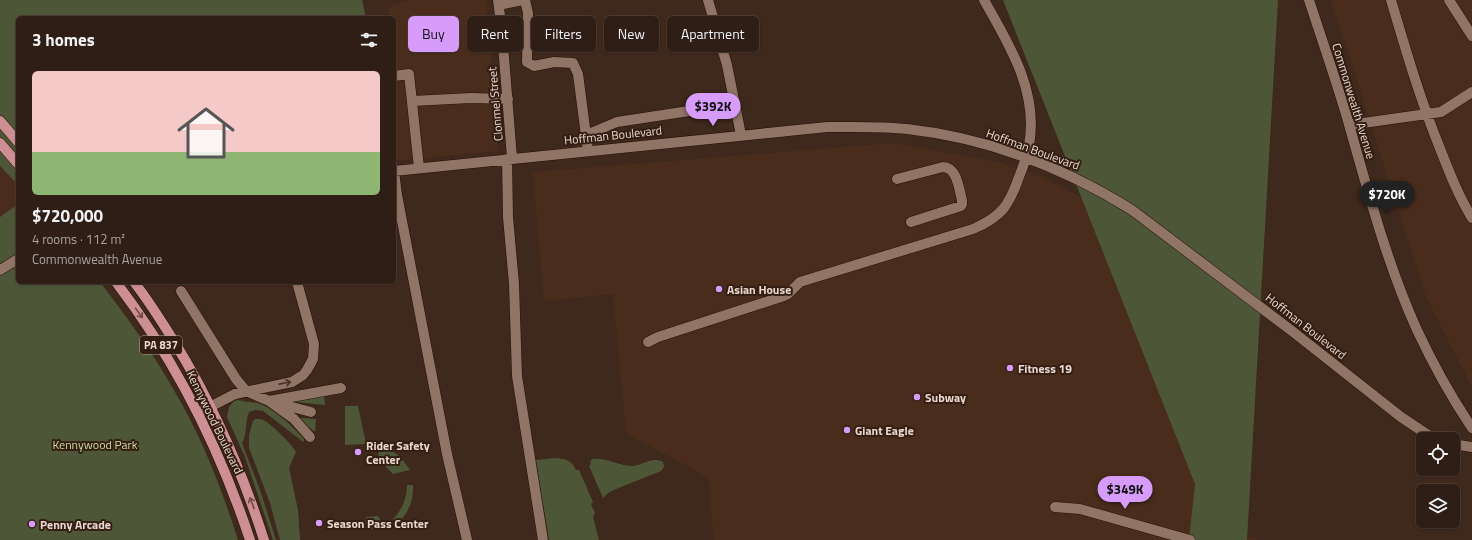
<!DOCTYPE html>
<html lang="en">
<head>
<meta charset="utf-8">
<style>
  :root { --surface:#2f1e15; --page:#3b2b22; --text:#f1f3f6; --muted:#a7a2a0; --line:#4a3c34; --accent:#d79bf9 }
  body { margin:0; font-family:"Titillium Web",sans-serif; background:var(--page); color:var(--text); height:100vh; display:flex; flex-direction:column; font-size:15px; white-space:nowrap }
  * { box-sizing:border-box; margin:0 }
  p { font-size:13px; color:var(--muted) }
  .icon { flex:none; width:22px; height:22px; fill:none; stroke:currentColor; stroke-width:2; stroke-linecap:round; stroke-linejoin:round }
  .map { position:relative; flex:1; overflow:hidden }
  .side { position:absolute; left:16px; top:16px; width:380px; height:268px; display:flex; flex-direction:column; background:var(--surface); border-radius:6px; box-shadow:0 1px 3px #0004,0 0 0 1px var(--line) }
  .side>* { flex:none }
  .guide { position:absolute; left:408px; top:16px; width:380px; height:36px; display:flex; gap:8px }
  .fabs { position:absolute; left:1416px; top:432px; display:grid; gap:8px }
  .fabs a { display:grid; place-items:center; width:44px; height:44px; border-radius:6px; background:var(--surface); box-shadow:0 1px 3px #0004,0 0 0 1px var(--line); font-size:20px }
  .price { position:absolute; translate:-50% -34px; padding:0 9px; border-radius:14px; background:var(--accent); color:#111; font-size:13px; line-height:26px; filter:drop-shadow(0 1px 2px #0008) }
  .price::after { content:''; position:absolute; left:50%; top:24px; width:12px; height:9px; margin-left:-6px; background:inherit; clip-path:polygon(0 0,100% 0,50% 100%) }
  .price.active { background:#222; color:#fff }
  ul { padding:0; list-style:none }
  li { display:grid; align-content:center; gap:8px; height:212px; padding:0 16px }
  li span { display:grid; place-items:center; height:124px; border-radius:6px; color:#555 }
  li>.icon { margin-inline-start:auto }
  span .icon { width:72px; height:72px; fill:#fffc; stroke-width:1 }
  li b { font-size:17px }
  h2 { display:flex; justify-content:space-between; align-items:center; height:48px; padding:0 16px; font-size:17px }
  .chip { padding:0 14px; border-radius:6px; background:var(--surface); box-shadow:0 1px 3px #0004,0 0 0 1px var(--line); font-size:14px; line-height:36px }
  .chip.active { background:var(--accent); color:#111 }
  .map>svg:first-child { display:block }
</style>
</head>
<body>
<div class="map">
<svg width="1472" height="540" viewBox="0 0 1472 540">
  <rect width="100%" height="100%" fill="#3f281c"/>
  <path fill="#4a2c1d" d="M410 0H486L498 151 394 161V60L396 59 394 45V18H390L388 7Z
    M1331 0H1472V387L1426 297Z
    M894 143 998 162 1042 177 1112 214 1208 526 1259 540H715L713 534 709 478 626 433 613 294 544 301 533 172Z
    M0 166 18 185V204L0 217Z"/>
  <path fill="#4d5738" d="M0 0H362L366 18H18V185L0 166Z
    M1003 0H1278L1247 540H1189L1195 484Z
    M18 204V282H100C127 317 153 353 175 392 202 438 222 489 238 540H0V217Z
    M324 395 325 405 296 402 294 401Z
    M238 400C244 402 251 402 257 403 271 406 295 428 304 439V442L302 441 263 411 255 410 249 412C245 420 247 437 242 443L260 490 276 540H273L245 457 227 417 229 407 234 401Z
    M345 406H358L366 444 345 445Z
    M301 418 316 419 315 432 299 420Z
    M255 419C259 419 262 419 265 421 273 426 292 444 296 452L289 468 298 510 300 540H280L270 503 249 448V435L253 421Z
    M379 445C393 449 402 458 410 470L393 474 385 466 378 462Z
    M555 458C567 459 571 460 576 470H579L593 502 591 504 595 513 593 517 599 540H549L536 460Z
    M592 459C606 457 619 466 633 466 643 465 653 456 663 462L664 467 661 471 616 489 608 493 603 498 589 466 591 464 590 462Z
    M407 485H413C414 501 408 514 396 525L393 519C402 510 407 498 407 485Z
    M378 516 384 526 373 529 365 528 366 517Z"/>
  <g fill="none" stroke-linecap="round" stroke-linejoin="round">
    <defs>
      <path id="minor" d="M498 0 502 32 512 158
        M525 0 528 13 527 62 534 66 554 62 573 63 578 74 588 151
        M708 0 727 65 741 135
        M1309 0C1322 40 1336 80 1348 121 1368 191 1387 264 1417 330 1433 364 1451 397 1472 428
        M1391 0C1406 51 1421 102 1441 151 1450 174 1459 197 1472 218
        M1449 0 1472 36
        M499 5 522 0
        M394 76 409 74 419 168
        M412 101 471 98 508 99
        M1349 125 1441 112 1472 92
        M586 135 617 122 735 104
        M507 159 508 217 514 284 517 376 543 540
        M897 179 943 167C957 167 959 189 962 200V204L961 206 911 222
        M0 270 18 259
        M181 291 236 379 246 391 269 401 294 419 310 437
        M648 342 658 337 784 296 788 294 800 282 973 229C1001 217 1009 206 1019 177 1023 167 1027 156 1029 145 1039 92 1009 44 984 0
        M269 401 341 388
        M277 403 311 412
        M198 413 235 394 292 382 303 375 307 370 313 359 314 344 297 282
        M1453 444 1472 447
        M1055 507 1080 509 1190 540
        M467 540 447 454 397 195 394 171 827 127C854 127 880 126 907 129 988 138 1063 167 1132 210L1292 331 1401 417 1428 435 1438 439"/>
      <path id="major" d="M0 121 18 142
        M0 143 18 164
        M116 282C176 361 219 446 250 540
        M134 282C149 301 162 322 175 343 213 405 242 471 264 540"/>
    </defs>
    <use href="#minor" stroke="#251005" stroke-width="11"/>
    <use href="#major" stroke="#251005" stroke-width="11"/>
    <use href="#minor" stroke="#907466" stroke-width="10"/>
    <use href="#major" stroke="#cd8f93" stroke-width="10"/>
  </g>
  <defs><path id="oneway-shaft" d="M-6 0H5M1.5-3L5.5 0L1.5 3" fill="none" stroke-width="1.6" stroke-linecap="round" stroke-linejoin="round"/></defs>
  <g stroke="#714b46">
    <use href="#oneway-shaft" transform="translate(139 313) rotate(54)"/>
    <use href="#oneway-shaft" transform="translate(252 503) rotate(-110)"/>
  </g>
  <use stroke="#4b3427" href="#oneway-shaft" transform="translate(285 383) rotate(-11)"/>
  <g fill="#d79bf9" stroke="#341e12" stroke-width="1.5">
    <circle cx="719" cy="289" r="4"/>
    <circle cx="1010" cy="368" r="4"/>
    <circle cx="917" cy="397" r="4"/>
    <circle cx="847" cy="430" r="4"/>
    <circle cx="358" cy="452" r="4"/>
    <circle cx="319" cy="523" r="4"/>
    <circle cx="32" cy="524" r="4"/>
  </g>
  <g text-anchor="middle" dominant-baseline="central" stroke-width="4" stroke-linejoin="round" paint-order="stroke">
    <rect fill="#341e12" stroke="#b2a097" stroke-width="1" x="140" y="336" width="42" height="18" rx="3"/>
    <g font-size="11" font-weight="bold" fill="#e8d8d0">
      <text x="161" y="345">PA 837</text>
    </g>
    <g font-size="12" fill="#e8d8d0" stroke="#341e12">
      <text transform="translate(1354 101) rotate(73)">Commonwealth Avenue</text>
      <text transform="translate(495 104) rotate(-95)">Clonmel Street</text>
      <text transform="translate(613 135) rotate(-6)">Hoffman Boulevard</text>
      <text transform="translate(1033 149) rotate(20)">Hoffman Boulevard</text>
      <text transform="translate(1306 326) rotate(38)">Hoffman Boulevard</text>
      <text transform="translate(215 422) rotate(64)">Kennywood Boulevard</text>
    </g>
    <g font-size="12" font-weight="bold" fill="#e8d8d0" stroke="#341e12" text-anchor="start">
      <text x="727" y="289">Asian House</text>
      <text x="1018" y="368">Fitness 19</text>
      <text x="925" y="397">Subway</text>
      <text x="855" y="430">Giant Eagle</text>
      <text x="366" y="445">Rider Safety<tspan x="366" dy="14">Center</tspan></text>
      <text x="327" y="523">Season Pass Center</text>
      <text x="40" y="524">Penny Arcade</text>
    </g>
    <g font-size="12" fill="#c9de9f" stroke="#341e12">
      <text x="95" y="444">Kennywood Park</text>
    </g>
  </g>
</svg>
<div class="fabs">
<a><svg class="icon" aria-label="locate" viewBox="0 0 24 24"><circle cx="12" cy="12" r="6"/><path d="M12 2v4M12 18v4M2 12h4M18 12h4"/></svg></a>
<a><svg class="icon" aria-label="layers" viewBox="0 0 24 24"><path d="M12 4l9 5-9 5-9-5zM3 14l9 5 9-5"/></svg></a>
</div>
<b class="price" style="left:713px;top:127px">$392K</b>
<b class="price active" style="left:1387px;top:215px">$720K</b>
<b class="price" style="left:1125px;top:510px">$349K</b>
<div class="guide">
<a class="chip active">Buy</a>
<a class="chip">Rent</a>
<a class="chip">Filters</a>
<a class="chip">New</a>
<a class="chip">Apartment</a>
</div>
<section class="side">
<h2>3 homes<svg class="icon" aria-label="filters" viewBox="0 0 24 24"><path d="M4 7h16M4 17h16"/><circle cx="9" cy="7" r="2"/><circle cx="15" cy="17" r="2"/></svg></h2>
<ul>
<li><span style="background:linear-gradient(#f6c9c9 65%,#8fb573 0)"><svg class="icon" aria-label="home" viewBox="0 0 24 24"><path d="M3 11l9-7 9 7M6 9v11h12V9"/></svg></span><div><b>$720,000</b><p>4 rooms · 112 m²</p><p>Commonwealth Avenue</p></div></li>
</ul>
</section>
</div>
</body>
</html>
